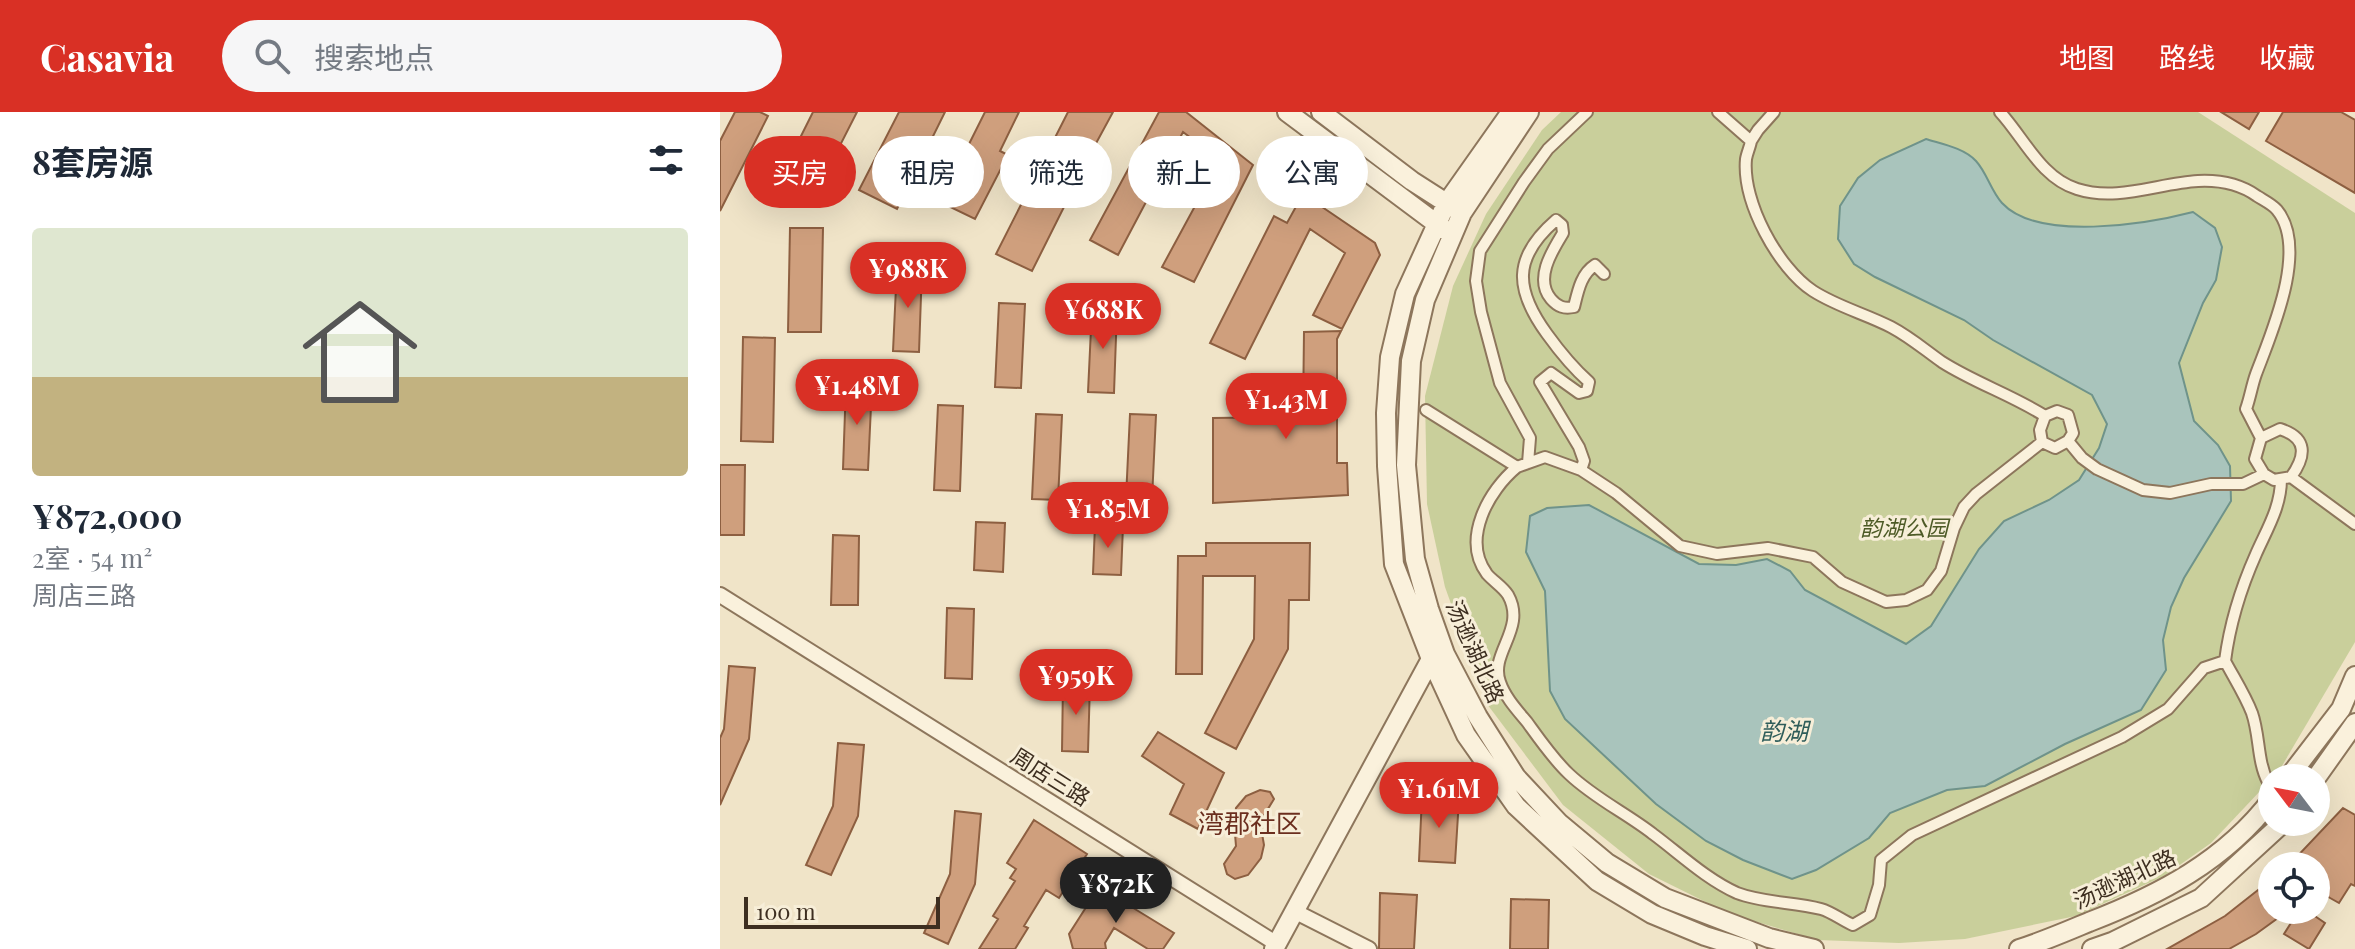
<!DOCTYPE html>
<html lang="zh">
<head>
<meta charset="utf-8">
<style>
  :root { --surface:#fff; --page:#f6f6f7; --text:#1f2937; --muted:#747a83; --accent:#d93025 }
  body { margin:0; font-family:"Playfair Display","Noto Sans SC",serif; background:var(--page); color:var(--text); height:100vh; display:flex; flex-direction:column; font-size:30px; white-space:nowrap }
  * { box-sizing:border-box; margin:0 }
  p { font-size:26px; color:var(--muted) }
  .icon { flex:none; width:44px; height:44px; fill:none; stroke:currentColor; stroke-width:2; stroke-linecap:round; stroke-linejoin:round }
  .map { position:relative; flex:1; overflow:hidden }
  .side { display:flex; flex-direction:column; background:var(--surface); width:720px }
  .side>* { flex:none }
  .banner { position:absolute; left:24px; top:24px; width:760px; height:72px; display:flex; gap:16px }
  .needle { width:52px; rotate:302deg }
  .tools { position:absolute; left:1538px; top:652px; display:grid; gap:16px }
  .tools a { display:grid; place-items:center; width:72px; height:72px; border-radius:50%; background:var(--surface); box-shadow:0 8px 32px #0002; font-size:40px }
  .scale { position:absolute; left:24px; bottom:20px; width:196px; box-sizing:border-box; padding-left:8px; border:4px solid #3d2e20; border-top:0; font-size:22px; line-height:28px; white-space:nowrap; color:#3d2e20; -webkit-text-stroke:6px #f7eed8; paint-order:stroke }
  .price { position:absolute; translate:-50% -68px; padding:0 18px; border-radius:28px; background:var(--accent); color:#fff; font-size:26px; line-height:52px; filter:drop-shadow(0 2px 4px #0008) }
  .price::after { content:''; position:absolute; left:50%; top:48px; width:24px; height:18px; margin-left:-12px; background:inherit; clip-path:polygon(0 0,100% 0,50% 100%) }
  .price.active { background:#222; color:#fff }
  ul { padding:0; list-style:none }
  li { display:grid; align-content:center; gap:16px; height:424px; padding:0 32px }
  li span { display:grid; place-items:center; height:248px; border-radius:8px; color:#555 }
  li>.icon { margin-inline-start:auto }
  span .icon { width:144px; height:144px; fill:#fffc; stroke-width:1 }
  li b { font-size:34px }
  h2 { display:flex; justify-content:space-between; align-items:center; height:96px; padding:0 32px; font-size:34px }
  .pill { padding:0 28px; border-radius:36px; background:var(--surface); box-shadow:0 8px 32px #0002; font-size:28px; line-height:72px }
  .pill.active { background:var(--accent); color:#fff }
  header { display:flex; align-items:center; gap:48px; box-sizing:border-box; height:112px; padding:0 40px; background:var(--accent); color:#fff }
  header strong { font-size:38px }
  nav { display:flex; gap:44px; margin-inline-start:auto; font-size:28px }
  .search { width:560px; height:72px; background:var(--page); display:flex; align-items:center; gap:20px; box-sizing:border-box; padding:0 28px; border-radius:44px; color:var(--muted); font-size:30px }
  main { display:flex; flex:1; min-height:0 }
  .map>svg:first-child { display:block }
</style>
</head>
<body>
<header>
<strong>Casavia</strong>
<div class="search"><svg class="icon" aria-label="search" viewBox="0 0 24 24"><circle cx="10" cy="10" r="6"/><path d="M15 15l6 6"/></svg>搜索地点</div>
<nav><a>地图</a><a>路线</a><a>收藏</a></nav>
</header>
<main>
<section class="side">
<h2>8套房源<svg class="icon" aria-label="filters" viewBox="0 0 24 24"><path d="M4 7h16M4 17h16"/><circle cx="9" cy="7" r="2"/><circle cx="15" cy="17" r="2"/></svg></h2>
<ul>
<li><span style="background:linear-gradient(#dfe7d0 60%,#c2b280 0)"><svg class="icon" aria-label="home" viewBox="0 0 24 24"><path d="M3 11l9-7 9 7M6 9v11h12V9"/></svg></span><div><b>¥872,000</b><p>2室 · 54 m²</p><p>周店三路</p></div></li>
</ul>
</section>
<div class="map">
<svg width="1635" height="837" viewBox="0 0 1635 837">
  <rect width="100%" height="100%" fill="#f0e4c8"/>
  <path fill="#c9cf9b" d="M841 0H1478L1635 101V530L1559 659 1491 731 1444 764 1356 804 1245 827 1179 831 1098 828 1010 802 929 762 843 693 767 592 725 475 707 392 705 284 733 174 766 102 822 18Z"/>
  <path fill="#a9c4bc" stroke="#6f938a" stroke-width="2" d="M1206 27C1222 32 1244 36 1256 49 1267 61 1271 79 1282 91 1318 130 1427 112 1473 100L1495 116 1502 135 1496 168 1483 191 1459 251 1474 309 1498 333 1510 354 1511 389 1464 466 1451 495 1443 528 1446 558 1421 598 1345 632 1265 674 1227 678 1170 701 1149 726 1096 758 1072 767 1023 748 986 729 936 692 845 607 830 579 825 479 806 440 810 404 827 396 869 393 979 452 1016 453 1047 447 1070 459 1085 478 1186 532 1211 514 1259 437 1284 409 1329 388 1359 368 1379 336 1387 312 1372 283 1273 228 1244 208 1155 165 1134 152 1118 127 1120 94 1138 66 1160 48Z"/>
  <path fill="#cf9f7d" stroke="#8d5f41" stroke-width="2" d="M15 0H40L48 4 0 99V29Z
    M93 0H137L108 57 73 40Z
    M179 0H225L177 97 139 78Z
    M265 0H299L280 39 288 43 255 107 220 90Z
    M348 0H393L342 94 344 95 312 159 276 142Z
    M439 0H466L533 53 474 170 442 155 500 48 463 20 398 143 370 128Z
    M1501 0H1539L1529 17Z
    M1563 0H1621L1635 8V81L1546 29Z
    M583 82 655 131 660 143 622 217 593 203 625 141 590 117 525 247 490 231 554 104 567 111Z
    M70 116H103L101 220H68Z
    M177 154 202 156 199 240 173 239Z
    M279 191 305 192 301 276 275 275Z
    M372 196 397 197 394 281 368 280Z
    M621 219 617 227V351H627L628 383 493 391V306L583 305 584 220Z
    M23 225 55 226 53 330 21 329Z
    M126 272 152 273 148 358 123 357Z
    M218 293 243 294 240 379 214 378Z
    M316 302 342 303 338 388 312 387Z
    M410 302 436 303 432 387 406 386Z
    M0 353H25L24 423H0Z
    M256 410 285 411 283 460 254 458Z
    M375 413 403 414 401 463 373 462Z
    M113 423 139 424 138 493H111Z
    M486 431H590L589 488H569L568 537 516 637 485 621 534 527 535 464H483L482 562H456L458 444H486Z
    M227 496 254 497 252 567 225 566Z
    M9 554 35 556 29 627 0 693V626L4 617Z
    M343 570H370L368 640 342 639Z
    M438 620 504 661 478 717 450 702 464 672 422 644Z
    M118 631 144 633 138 704 111 763 86 753 113 694Z
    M540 678 550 680 554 687 540 710 544 733 541 746 528 763 515 767 507 762 504 752 516 734 514 710 516 696 526 684Z
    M702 685 739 687 735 751 699 749Z
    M1623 696 1635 703V774L1631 772 1619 791 1596 778V754H1568Z
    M235 699 261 702 255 772 228 832 204 821 230 762Z
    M314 708 367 742 339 786 326 778 304 814 308 816 295 837H259L278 807 273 804 295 769 290 766 296 757 287 751Z
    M1552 767V798H1569L1536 822 1509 837H1447L1505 804Z
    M379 775 454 821 443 837H428L394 816 385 831 386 837H353L349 822Z
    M660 781 697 783 694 837H659Z
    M791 787 829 788 828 837H790Z
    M1579 798H1586L1605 811 1589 837 1564 822Z"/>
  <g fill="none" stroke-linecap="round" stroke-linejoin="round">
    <defs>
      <path id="pedestrian" d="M998 0 1031 29C1030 35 1027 41 1026 47 1022 90 1058 156 1093 179 1118 195 1146 202 1171 215 1190 225 1205 238 1222 250 1255 271 1292 283 1325 304
        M1280 0C1304 26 1321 66 1357 77 1397 90 1439 71 1478 69 1498 68 1520 72 1537 84 1543 88 1552 92 1557 98 1589 137 1551 222 1536 262 1532 273 1530 286 1526 297L1541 326 1560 317C1588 326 1586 344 1571 365
        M1031 29 1038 18 1054 0
        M706 298 797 355 825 345 861 358 896 381 960 434 997 442 1048 436 1093 445 1122 470 1166 490 1186 488 1207 478 1221 459 1234 416 1244 395 1256 382 1322 330
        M1337 299 1348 303 1353 321 1348 329 1335 336 1322 330 1320 318 1325 304Z
        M1541 326 1535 347 1544 362
        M1348 329 1362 346 1377 357 1423 378 1450 381 1491 372H1523L1544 362 1554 368 1571 365 1635 412
        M808 351 810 326 780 271 761 200 756 169 760 139 804 70 828 37 867 0
        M797 355C769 378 741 427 767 462 773 469 783 475 788 483 807 517 769 541 780 570 785 585 797 598 807 610 820 628 833 647 849 662 874 686 906 701 933 722 960 742 986 767 1017 781 1043 791 1074 790 1101 797 1112 800 1123 809 1133 813L1150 803 1159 773 1161 748 1192 723 1402 625 1448 597 1484 556 1505 549C1510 510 1520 478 1536 442 1547 417 1561 395 1561 367
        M861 358 864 349 859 335 820 270 831 261 859 281 867 279 869 270C852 255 840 240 827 222 795 178 792 146 836 108L842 113 843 121C832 139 814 167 831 187 838 195 844 197 854 195 858 179 861 162 875 153L884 162
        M1505 549C1514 566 1525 583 1532 601 1540 624 1537 649 1548 670"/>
      <path id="minor" d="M0 483 557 832
        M574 799 649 837"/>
      <path id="tertiary" d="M567 0 725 118
        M601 0 692 69 742 101 705 188 691 249 686 353 695 447 709 497 725 542 758 605 796 665 839 711 887 751 945 786 1049 826 1094 837
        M791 0 726 92 685 182 670 245 666 301 667 354 674 452 711 547 746 623 796 694 877 769 932 802 985 824 1027 837
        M742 101 809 0
        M1568 666 1621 597 1635 564
        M1596 666 1635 611
        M554 837 711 547 717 544
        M1299 837C1322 830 1345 820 1369 810 1439 783 1505 749 1552 687
        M1372 837 1392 830 1481 786 1564 710"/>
    </defs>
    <use href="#pedestrian" stroke="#8d765c" stroke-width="14"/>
    <use href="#minor" stroke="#8d765c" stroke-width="18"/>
    <use href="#tertiary" stroke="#8d765c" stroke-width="22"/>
    <use href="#pedestrian" stroke="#faf1dc" stroke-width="10"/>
    <use href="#minor" stroke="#faf1dc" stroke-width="14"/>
    <use href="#tertiary" stroke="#faf1dc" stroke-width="18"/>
  </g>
  <g text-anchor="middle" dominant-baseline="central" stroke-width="6" stroke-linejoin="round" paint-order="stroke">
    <g font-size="22" font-style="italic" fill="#4d5a26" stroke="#f7eed8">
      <text x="1184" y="415">韵湖公园</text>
    </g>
    <g font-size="22" fill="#3d2e20" stroke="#f7eed8">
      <text transform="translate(756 539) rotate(66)">汤逊湖北路</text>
      <text transform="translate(331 664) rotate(32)">周店三路</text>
      <text transform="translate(1404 766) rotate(-25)">汤逊湖北路</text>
    </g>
    <g font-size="24" font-style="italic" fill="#2f5d5a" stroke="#f7eed8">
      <text x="1064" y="618">韵湖</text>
    </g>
    <g font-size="26" fill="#6b2e1e" stroke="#f7eed8">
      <text x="530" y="710">湾郡社区</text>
    </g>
  </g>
</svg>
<div class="tools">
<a><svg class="needle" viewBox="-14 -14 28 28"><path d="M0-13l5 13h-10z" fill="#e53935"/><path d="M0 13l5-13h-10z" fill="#747a83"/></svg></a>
<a><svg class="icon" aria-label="locate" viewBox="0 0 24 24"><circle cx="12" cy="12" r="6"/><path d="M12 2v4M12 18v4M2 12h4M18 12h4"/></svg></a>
</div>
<div class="scale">100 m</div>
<b class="price" style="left:188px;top:198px">¥988K</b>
<b class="price" style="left:383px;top:239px">¥688K</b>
<b class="price" style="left:137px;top:315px">¥1.48M</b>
<b class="price" style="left:566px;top:329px">¥1.43M</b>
<b class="price" style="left:388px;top:438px">¥1.85M</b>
<b class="price" style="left:356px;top:605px">¥959K</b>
<b class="price" style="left:719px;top:718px">¥1.61M</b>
<b class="price active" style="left:396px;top:813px">¥872K</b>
<div class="banner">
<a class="pill active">买房</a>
<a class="pill">租房</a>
<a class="pill">筛选</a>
<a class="pill">新上</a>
<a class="pill">公寓</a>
</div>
</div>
</main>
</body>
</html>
